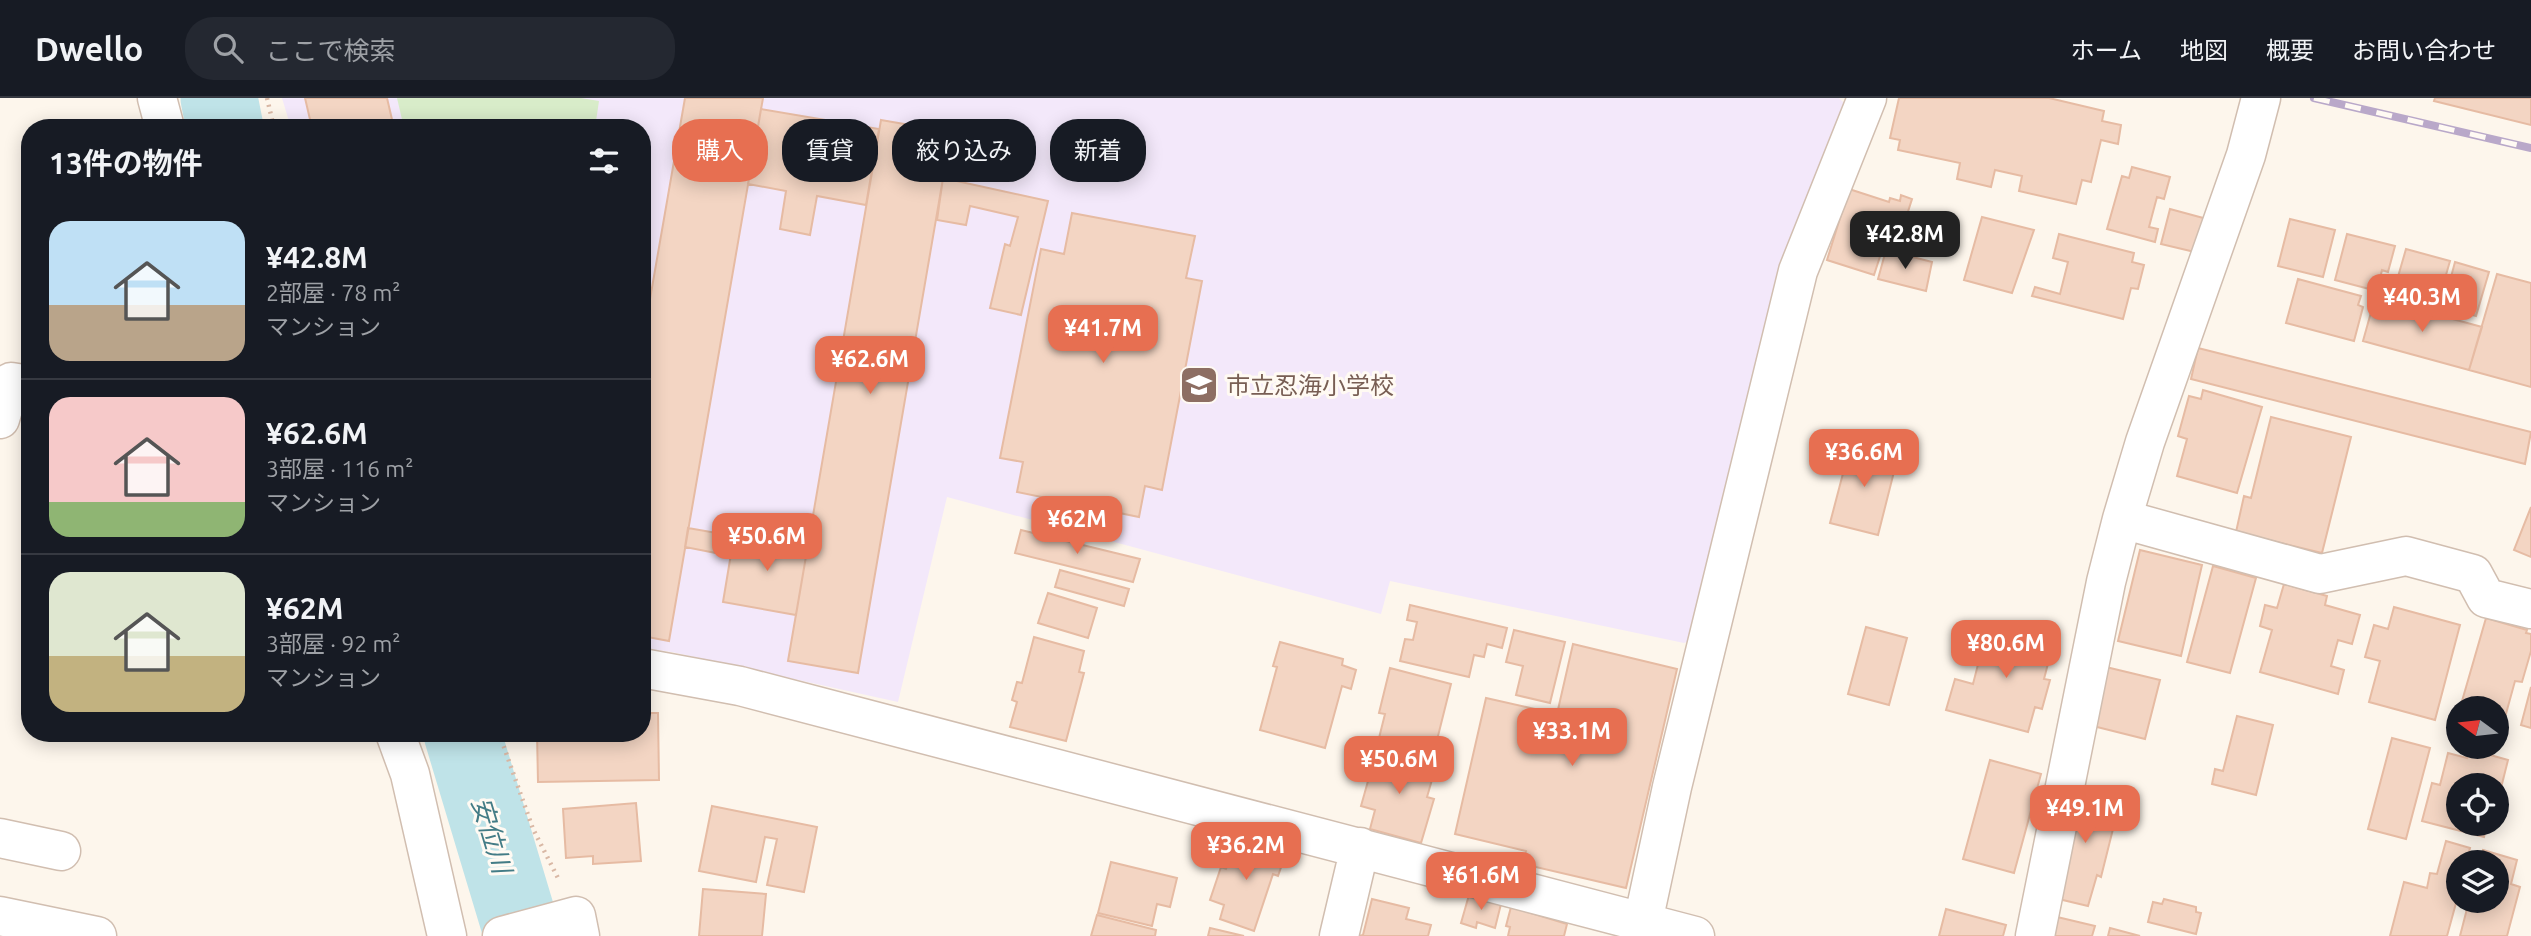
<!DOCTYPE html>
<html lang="ja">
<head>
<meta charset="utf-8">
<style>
  :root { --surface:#171b24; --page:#242831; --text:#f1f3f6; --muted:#9ea1a6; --line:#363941; --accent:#e76f51 }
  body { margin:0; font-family:Ubuntu,"Noto Sans JP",sans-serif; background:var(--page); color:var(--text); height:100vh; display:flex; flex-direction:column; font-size:26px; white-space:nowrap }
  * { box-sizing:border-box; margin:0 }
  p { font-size:23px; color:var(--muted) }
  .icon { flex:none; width:38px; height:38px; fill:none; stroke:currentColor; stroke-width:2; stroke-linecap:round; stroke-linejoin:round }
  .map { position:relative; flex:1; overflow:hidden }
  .drawer { position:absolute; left:21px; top:21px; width:630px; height:623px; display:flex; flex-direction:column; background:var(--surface); border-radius:28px; box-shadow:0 4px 18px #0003 }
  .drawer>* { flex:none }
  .hud { position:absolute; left:672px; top:21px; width:665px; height:63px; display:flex; gap:14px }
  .needle { width:46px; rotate:285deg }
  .tools { position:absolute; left:2446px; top:598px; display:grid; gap:14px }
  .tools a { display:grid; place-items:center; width:63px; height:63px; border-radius:50%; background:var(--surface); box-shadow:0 4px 18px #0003; font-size:35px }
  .price { position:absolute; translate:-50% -60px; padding:0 16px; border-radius:14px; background:var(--accent); color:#fff; font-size:23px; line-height:46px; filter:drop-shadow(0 2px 4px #0008) }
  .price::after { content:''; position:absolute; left:50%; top:42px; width:21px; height:16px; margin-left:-10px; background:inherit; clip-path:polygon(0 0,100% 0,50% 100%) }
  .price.on { background:#222; color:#fff }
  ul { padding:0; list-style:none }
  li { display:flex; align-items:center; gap:21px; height:175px; padding:0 28px }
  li+li { border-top:2px solid var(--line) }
  li span { display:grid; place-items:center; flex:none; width:196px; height:140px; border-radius:21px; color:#555 }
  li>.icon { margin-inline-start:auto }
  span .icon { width:84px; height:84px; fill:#fffc; stroke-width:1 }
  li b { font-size:30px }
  h2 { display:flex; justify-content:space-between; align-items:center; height:84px; padding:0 28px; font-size:30px }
  .tag { padding:0 24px; border-radius:28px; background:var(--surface); box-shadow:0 4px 18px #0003; font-size:24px; line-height:63px }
  .tag.on { background:var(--accent); color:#fff }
  header { display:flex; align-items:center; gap:42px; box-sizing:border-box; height:98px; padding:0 35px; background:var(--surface); border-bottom:2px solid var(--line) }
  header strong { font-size:33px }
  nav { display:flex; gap:38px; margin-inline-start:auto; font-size:24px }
  .search { width:490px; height:63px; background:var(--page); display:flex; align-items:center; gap:18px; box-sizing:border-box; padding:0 24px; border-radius:28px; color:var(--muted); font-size:26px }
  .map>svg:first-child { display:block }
</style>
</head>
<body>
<header>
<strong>Dwello</strong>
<div class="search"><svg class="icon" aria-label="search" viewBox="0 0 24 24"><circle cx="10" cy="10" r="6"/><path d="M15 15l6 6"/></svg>ここで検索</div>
<nav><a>ホーム</a><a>地図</a><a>概要</a><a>お問い合わせ</a></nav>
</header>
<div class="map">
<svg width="2531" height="838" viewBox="0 0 2531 838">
  <rect width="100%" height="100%" fill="#fdf6ec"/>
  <path fill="#f3e8fa" d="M282 0H1839L1844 5 1782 175 1699 539 1684 545 1390 483 1381 516 947 399 898 604 672 554 642 550V30H291Z"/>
  <path fill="#d8ecc9" d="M397 0H581L599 3 595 30H404Z"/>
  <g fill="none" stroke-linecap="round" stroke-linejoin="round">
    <path stroke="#bfe3e8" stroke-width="77" d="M219 0 225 30
      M462 635 523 838"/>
  </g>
  <path fill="#f3d5c3" stroke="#e6bba3" stroke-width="2" d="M305 0H387L394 30H312Z
    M685 0H763L669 543 642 538V247Z
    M1899 0H2049L2104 13 2102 23 2121 27 2118 46 2101 42 2091 84 2082 82 2076 106 2019 93 2022 78 1995 72 1991 89 1957 81 1960 65 1898 52 1900 42 1890 40Z
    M2435 0H2531V27L2434 3Z
    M761 11 879 31 866 107 817 98 810 137 780 131 786 93 748 86Z
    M881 22 951 34 858 575 788 563Z
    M2132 69 2170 79 2164 101 2157 99 2149 129 2158 131 2155 144 2107 131 2122 78 2129 80Z
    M943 80 1048 103 1021 217 990 210 1005 146 1010 148 1018 119 970 108 966 127 937 122Z
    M1849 91 1889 104 1890 100 1900 103 1901 97 1912 101 1902 132 1894 130 1888 148 1884 146 1874 177 1827 162Z
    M2170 111 2207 121 2199 155 2161 146Z
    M1072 115 1195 138 1186 180 1202 183 1162 392 1145 388 1139 419 1017 394 1023 364 1000 360 1041 151 1064 156Z
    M1982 119 2034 132 2012 195 1964 182Z
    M2290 121 2335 132 2323 179 2278 168Z
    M2059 136 2134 155 2132 164 2144 167 2138 191 2131 190 2123 221 2032 198 2035 189 2060 196 2068 164 2053 160Z
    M2347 136 2395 148 2388 174 2382 172 2377 193 2335 182Z
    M2406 151 2450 163 2437 208 2393 196Z
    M1886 152 1932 164 1926 193 1878 181Z
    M2455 164 2489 174 2476 218 2443 209Z
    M2497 176 2531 185V289L2469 272Z
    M2298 181 2361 198 2358 207 2363 209 2354 243 2286 225Z
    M2375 200 2482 229 2469 272 2363 243Z
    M2198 250 2531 334 2525 366 2191 281Z
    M2203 292 2262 309 2237 395 2177 378 2187 341 2178 338 2189 298 2201 301Z
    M2271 319 2351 339 2322 455 2236 434 2244 398 2251 400Z
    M1851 345 1898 358 1878 437 1830 425Z
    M2531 409V459L2514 452Z
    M688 430 734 438 731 458 685 449Z
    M1021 432 1140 461 1133 484 1015 455Z
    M771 434 809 441 796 517 723 504 734 438 769 443Z
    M2140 452 2202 467 2181 558 2118 543Z
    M2213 468 2256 480 2230 575 2187 564Z
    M1060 472 1129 491 1124 508 1055 489Z
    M2284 486 2327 498 2325 507 2360 517 2352 546 2338 542 2331 568 2344 572 2338 596 2260 574 2272 532 2260 528 2265 507 2277 510Z
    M1048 495 1097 510 1088 540 1038 525Z
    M1410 507 1507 530 1502 550 1487 546 1484 559 1474 557 1469 579 1400 563 1405 541 1413 542 1417 524 1407 522Z
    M2394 509 2460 527 2435 622 2369 604 2380 563 2365 559 2374 527 2388 531Z
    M2486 520 2527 532 2526 535 2531 536V553L2522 584 2515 583 2504 623 2497 621V611L2460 610Z
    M1994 527 2054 543 2044 581 2050 582 2042 611 2035 609 2028 634 1946 612 1955 581 1973 586 1984 543 1989 545Z
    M1866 529 1907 540 1889 607 1848 596Z
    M1514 532 1565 544 1550 605 1516 597 1523 568 1506 564Z
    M1034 539 1084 553 1079 574 1084 575 1066 643 1010 629 1017 604 1012 602 1017 584 1022 585Z
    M1280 544 1343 561 1342 567 1356 572 1351 591 1342 588 1325 650 1260 632 1277 569 1273 568Z
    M1573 546 1677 571 1626 790 1523 766 1526 753 1455 736 1486 600 1557 616Z
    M2106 569 2160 582 2145 641 2093 628Z
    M1390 570 1451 586 1433 658 1378 644 1385 616 1379 615Z
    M2531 589V630L2521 627Z
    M642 615H658L659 682 538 684 537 635H642Z
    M2237 618 2273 627 2256 697 2212 686 2215 671 2223 673Z
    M2392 640 2430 650 2406 741 2368 731Z
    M1377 651 1436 668 1427 699 1434 701 1421 745 1370 731 1375 712 1361 708Z
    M2469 651 2508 662 2499 698 2503 699 2499 713 2497 688H2459V726H2487L2484 739 2422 723 2432 685 2440 687 2448 655 2467 660Z
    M1990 662 2041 676 2014 775 1963 761Z
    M2078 687 2118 696 2112 718 2116 719 2101 779 2097 777 2088 808 2050 799Z
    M636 705 641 763 593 766V758L566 760 563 711Z
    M712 708 817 729 804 794 767 787 777 741 765 739 756 784 699 773Z
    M1236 738 1286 755 1278 778 1273 776 1254 833 1220 821 1224 807 1210 802 1221 769 1226 771Z
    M2446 743 2470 750 2466 765H2459V794L2447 838H2390L2404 784 2427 790 2430 775 2437 776Z
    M2483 752 2517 762 2511 786 2520 789 2507 838H2460L2469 803H2497V765H2480Z
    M1111 764 1177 780 1170 809 1157 806 1152 828 1098 815Z
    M703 791 766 796 762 838H699Z
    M1469 797 1501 806 1495 830 1477 824 1476 830 1461 825Z
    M1372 801 1409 810 1406 821 1431 827 1428 838H1359L1363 837Z
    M2164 801 2196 809V814L2201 815 2196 836 2148 824 2153 804 2162 806Z
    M1511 809 1567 826 1564 838H1508L1510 829 1506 828Z
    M1946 811 2006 827 2003 838H1939Z
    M1097 817 1156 832 1155 838H1091Z
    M2053 818 2095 828 2092 838H2048Z
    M1210 830 1244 838H1208Z
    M2110 830 2140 838H2108Z"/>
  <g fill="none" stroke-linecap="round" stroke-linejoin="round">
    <defs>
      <path id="minor" d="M157 0 165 30
        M0 321 11 284 30 287
        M2122 421 2320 476 2406 458 2473 476 2486 500 2531 511
        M642 570 740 588 1695 838
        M395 635 410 676 447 838
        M0 740 61 753
        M0 818 97 838
        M1643 824 1672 689 1798 173 1867 0
        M502 838 576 818 580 838
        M1339 838 1360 749
        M2035 838 2106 484 2122 421 2145 344 2246 57 2261 0"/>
    </defs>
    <use href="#minor" stroke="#d1beb0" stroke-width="41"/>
    <path stroke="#d9b8a5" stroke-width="4.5" stroke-dasharray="2 5" stroke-linecap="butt" d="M267 0 274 30
      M499 635 533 731 559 782"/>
    <use href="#minor" stroke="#fff" stroke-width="38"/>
    <defs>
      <path id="rail" d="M2314 0 2531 50"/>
    </defs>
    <use href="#rail" stroke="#b9a8c9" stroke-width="8"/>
    <use href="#rail" stroke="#fffaf3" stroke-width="5" stroke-dasharray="16" stroke-linecap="butt"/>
  </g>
  <defs>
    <symbol id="school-square" viewBox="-11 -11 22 22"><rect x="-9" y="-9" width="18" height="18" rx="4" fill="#8d6e63" stroke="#fffaf3"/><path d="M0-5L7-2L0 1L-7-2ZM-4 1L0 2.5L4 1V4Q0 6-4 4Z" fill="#fff"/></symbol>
  </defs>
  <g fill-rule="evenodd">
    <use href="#school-square" x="1177" y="265" width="44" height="44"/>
  </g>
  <g text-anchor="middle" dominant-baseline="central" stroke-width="6" stroke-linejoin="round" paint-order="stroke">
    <g font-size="24" fill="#785e54" stroke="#fffaf3" text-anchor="start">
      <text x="1226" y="287">市立忍海小学校</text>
    </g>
    <g font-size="26" font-style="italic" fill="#437c86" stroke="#fffaf3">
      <text transform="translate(492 737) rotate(73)">安位川</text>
    </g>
  </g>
</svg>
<div class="tools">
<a><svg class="needle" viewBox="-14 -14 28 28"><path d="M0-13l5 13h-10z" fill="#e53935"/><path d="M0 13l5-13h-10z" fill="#9ea1a6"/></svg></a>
<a><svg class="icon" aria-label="locate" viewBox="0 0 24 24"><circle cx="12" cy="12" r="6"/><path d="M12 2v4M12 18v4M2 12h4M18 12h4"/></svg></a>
<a><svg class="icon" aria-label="layers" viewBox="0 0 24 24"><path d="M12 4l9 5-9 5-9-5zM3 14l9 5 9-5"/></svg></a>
</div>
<b class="price on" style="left:1905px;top:173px">¥42.8M</b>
<b class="price" style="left:2422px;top:236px">¥40.3M</b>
<b class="price" style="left:1103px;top:267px">¥41.7M</b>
<b class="price" style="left:870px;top:298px">¥62.6M</b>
<b class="price" style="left:1864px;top:391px">¥36.6M</b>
<b class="price" style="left:1077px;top:458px">¥62M</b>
<b class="price" style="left:767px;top:475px">¥50.6M</b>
<b class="price" style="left:2006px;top:582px">¥80.6M</b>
<b class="price" style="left:1572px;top:670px">¥33.1M</b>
<b class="price" style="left:1399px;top:698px">¥50.6M</b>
<b class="price" style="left:2085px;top:747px">¥49.1M</b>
<b class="price" style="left:1246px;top:784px">¥36.2M</b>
<b class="price" style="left:1481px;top:814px">¥61.6M</b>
<div class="hud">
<a class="tag on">購入</a>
<a class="tag">賃貸</a>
<a class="tag">絞り込み</a>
<a class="tag">新着</a>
</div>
<section class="drawer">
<h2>13件の物件<svg class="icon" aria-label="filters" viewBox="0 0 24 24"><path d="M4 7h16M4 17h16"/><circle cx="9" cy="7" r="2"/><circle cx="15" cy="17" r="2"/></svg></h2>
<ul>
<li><span style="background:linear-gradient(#bfe0f5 60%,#b9a48a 0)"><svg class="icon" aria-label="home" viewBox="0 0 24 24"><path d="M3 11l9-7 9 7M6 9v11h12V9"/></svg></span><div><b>¥42.8M</b><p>2部屋 · 78 m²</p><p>マンション</p></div></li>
<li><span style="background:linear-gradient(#f6c9c9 75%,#8fb573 0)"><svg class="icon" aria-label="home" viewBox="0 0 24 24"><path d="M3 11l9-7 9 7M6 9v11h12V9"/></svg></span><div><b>¥62.6M</b><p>3部屋 · 116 m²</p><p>マンション</p></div></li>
<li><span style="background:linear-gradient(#dfe7d0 60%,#c2b280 0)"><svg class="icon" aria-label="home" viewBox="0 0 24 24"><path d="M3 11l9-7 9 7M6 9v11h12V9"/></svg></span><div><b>¥62M</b><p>3部屋 · 92 m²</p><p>マンション</p></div></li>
</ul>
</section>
</div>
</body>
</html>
